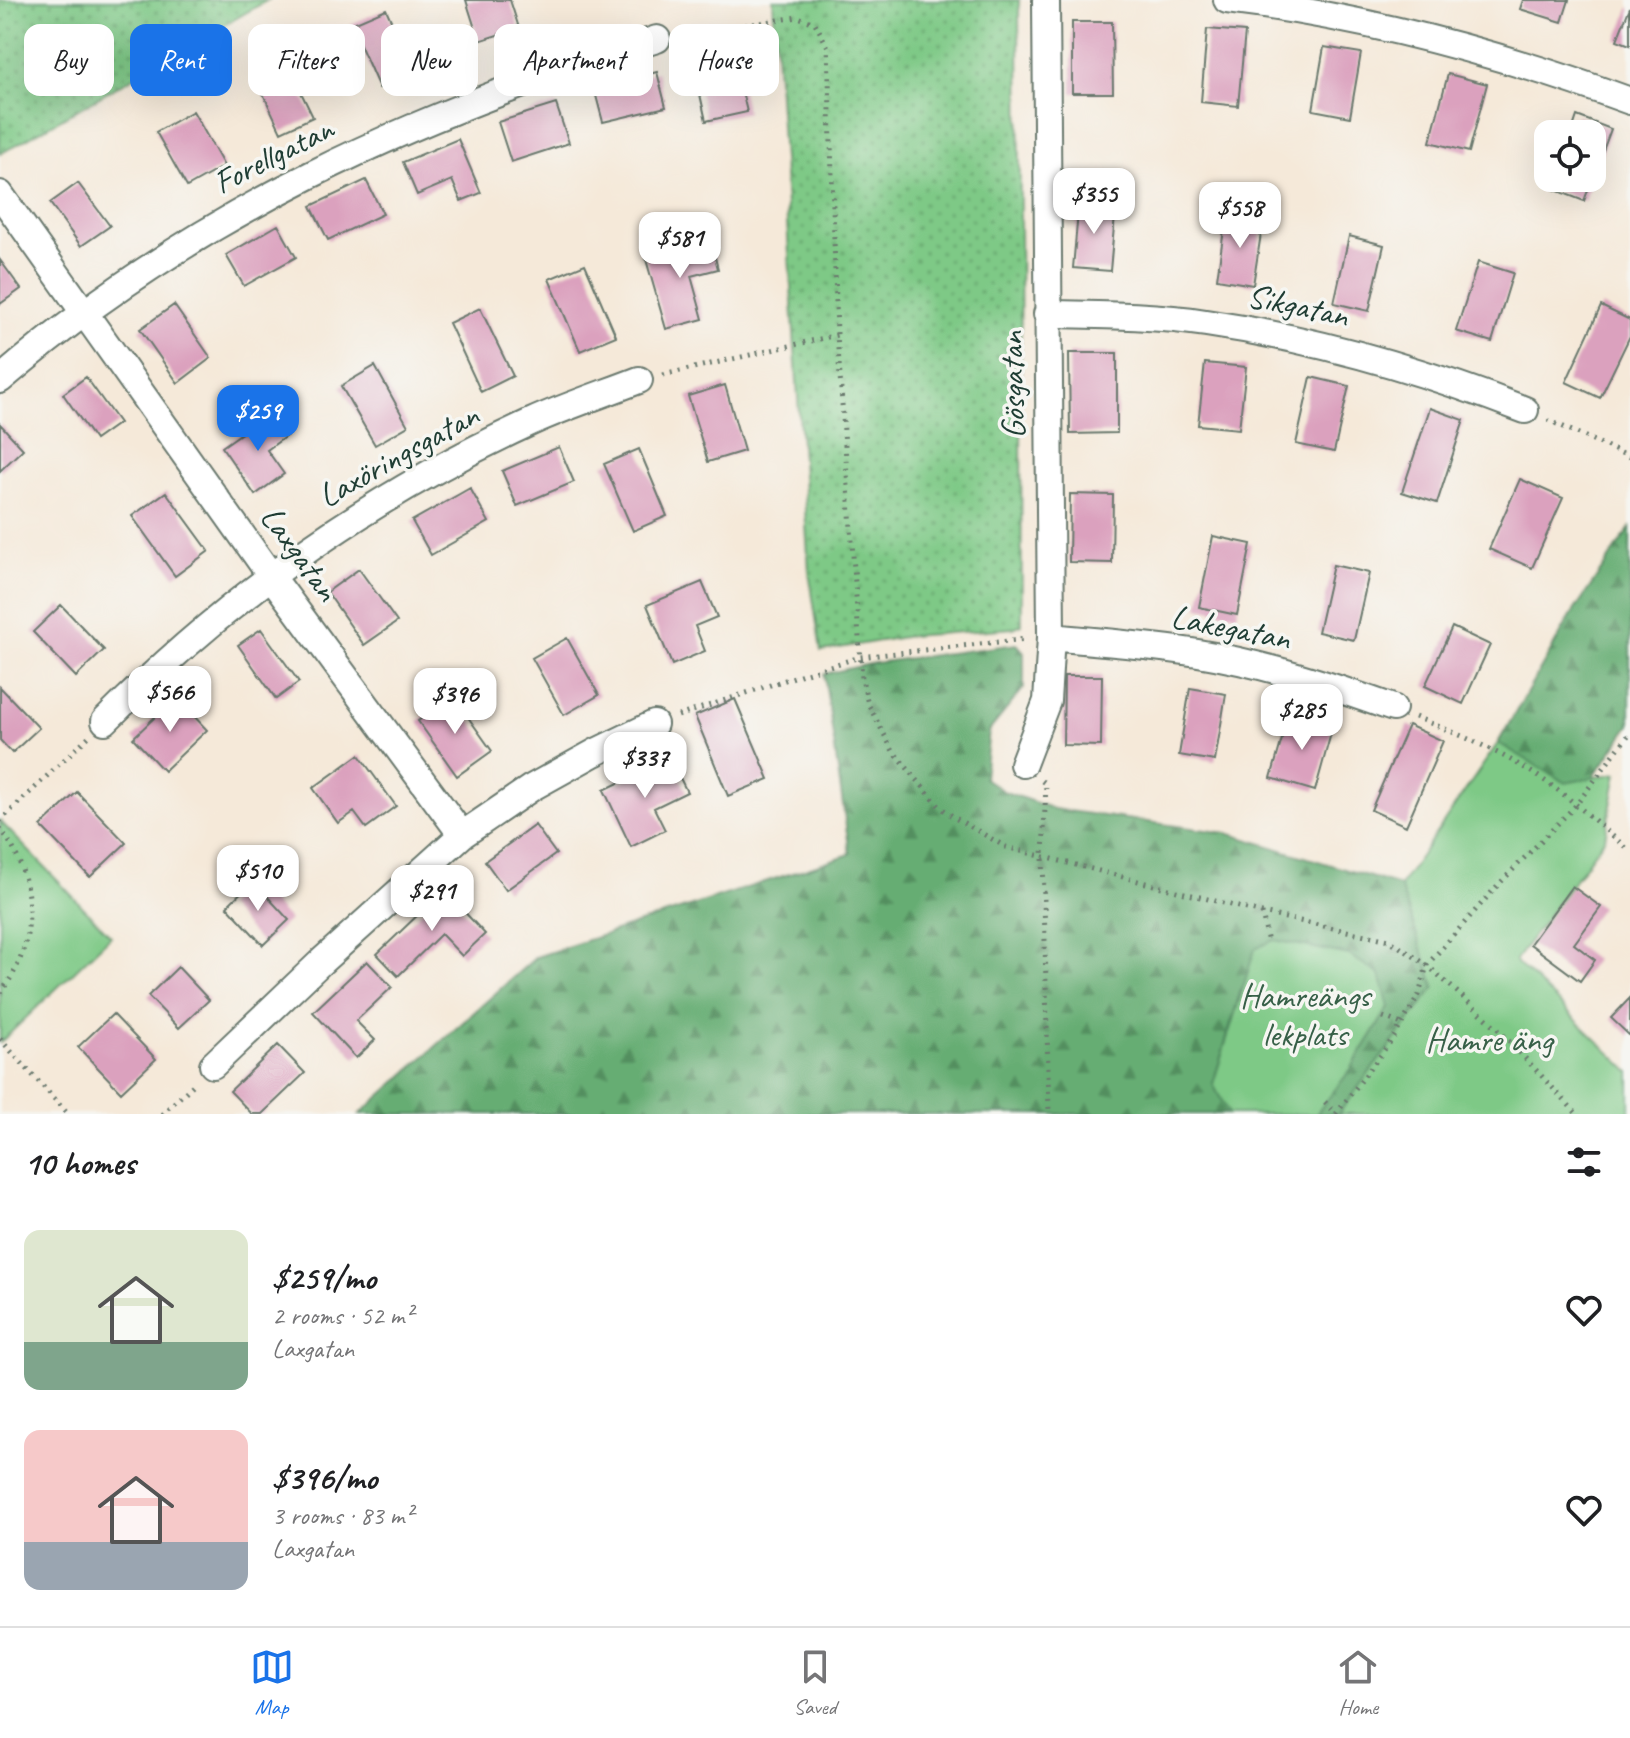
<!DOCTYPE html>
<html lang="en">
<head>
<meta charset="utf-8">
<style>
  :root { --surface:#fff; --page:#f6f6f6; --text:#202124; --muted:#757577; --line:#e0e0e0; --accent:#1a73e8 }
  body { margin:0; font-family:Caveat,sans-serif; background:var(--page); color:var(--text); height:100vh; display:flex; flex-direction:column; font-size:30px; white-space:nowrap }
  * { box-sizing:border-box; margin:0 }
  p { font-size:26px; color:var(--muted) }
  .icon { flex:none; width:44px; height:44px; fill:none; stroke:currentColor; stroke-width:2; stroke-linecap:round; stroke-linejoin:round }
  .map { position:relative; height:1114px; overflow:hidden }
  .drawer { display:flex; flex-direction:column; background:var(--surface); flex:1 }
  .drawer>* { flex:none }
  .guide { position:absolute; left:24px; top:24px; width:800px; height:72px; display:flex; gap:16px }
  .buttons { position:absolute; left:1534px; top:120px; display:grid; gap:16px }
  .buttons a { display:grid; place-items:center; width:72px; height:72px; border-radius:16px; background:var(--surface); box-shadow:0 8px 32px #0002; font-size:40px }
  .price { position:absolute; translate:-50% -68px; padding:0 18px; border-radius:16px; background:#fff; color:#222; font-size:26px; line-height:52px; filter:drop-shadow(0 2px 4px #0008) }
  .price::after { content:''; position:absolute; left:50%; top:48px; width:24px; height:18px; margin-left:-12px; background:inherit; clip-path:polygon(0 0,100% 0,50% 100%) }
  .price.on { background:var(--accent); color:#fff }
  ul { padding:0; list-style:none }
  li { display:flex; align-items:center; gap:24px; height:200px; padding:0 24px }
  li span { display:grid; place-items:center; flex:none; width:224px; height:160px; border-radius:16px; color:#555 }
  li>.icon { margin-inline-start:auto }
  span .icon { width:96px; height:96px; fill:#fffc; stroke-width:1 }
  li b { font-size:34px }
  h2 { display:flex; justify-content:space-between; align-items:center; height:96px; padding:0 24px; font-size:34px }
  .pill { padding:0 28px; border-radius:16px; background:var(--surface); box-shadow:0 8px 32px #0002; font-size:28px; line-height:72px }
  .pill.on { background:var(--accent); color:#fff }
  .dock { display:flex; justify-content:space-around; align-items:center; height:112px; border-top:2px solid var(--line); background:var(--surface); font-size:22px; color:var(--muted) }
  .dock a { display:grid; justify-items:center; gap:4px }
  .dock .on { color:var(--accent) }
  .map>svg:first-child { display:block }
</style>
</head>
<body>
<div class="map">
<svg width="1630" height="1114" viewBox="0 0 1630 1114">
  <defs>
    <pattern id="grass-dots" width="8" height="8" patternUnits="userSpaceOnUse" patternTransform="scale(2)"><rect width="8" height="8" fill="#7ec986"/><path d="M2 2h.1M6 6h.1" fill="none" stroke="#67a46e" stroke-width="1.8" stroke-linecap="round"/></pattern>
    <pattern id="forest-firs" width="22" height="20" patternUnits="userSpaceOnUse" patternTransform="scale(2)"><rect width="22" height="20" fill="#66ad73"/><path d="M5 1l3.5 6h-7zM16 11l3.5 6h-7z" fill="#538e5f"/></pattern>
  </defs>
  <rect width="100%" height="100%" fill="#f6f6f2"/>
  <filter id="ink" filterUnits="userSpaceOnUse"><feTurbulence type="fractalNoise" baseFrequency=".0125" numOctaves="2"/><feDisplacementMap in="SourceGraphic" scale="16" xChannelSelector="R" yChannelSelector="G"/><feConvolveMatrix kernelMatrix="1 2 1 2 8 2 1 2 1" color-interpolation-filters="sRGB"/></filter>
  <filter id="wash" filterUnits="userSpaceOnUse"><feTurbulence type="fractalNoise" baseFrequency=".006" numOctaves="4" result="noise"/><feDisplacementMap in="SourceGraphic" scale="32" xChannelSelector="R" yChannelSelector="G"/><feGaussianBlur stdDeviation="1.8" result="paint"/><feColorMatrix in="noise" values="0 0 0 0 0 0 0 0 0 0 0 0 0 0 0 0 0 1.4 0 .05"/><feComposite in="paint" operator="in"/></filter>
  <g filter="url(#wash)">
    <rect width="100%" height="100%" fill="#f5e9d9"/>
    <path fill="url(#grass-dots)" stroke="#4e835d" stroke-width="2" d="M0 0H268L0 154Z
      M773 0H1019L1022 624 1013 628 910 636 821 651 809 572Z"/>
    <path fill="url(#forest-firs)" stroke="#427554" stroke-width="2" d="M1630 528V725L1593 778 1566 783 1498 743 1572 614Z
      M1017 644 1024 652V688L989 731 984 778 1005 792 1054 809 1227 833 1400 886 1435 987 1338 1114H1316L1351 1069 1389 1007 1349 955 1274 940 1241 990 1213 1084 1229 1114H360L536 957 850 854 824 674 874 663Z"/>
    <path fill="#7ec986" stroke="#4e835d" stroke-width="2" d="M1498 743 1566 783 1617 773 1605 838 1515 961 1630 1072V1114H1338L1435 987 1400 886Z
      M0 821 111 936 0 1043Z
      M1274 940 1349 955 1380 975 1389 1007 1351 1069 1316 1114H1229L1213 1084 1255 949Z"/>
    <g id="blocks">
      <path fill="#dba1be" d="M466 0H510L519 28 479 41Z
        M1523 0H1569L1562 22 1520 9Z
        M1630 7V45L1617 40Z
        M386 9 414 72 379 88 351 24Z
        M1072 22H1112L1113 93H1072Z
        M1207 29 1245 32 1238 106 1201 102Z
        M731 45 747 112 706 121 691 54Z
        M1324 47 1361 53 1350 117 1313 110Z
        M290 70 313 117 281 132 259 85Z
        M657 72 666 107 603 122 594 88Z
        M1448 74 1487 84 1469 152 1430 142Z
        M556 104 569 143 511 162 498 122Z
        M193 111 224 166 187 187 156 132Z
        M1577 116 1611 129 1584 201 1550 188 1554 178H1592V134H1571Z
        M458 139 481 193 461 201 452 180 417 195 403 162Z
        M366 180 383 214 328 240 311 206Z
        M78 183 110 226 81 246 50 203Z
        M1079 201 1116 204 1110 271 1073 268Z
        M1226 215 1263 221 1253 285 1217 279Z
        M278 225 296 257 244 286 226 255Z
        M1349 236 1384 245 1369 311 1334 303Z
        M710 238 718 269 691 276 703 319 666 329 645 256Z
        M0 260 21 289 0 304Z
        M1478 262 1513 273 1492 342 1456 331Z
        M585 264 616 336 580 351 549 279Z
        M174 305 211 358 178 383 140 329Z
        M1601 306 1630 320V336L1600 398 1566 382Z
        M480 308 513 376 481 392 449 323Z
        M1069 353H1117V433L1070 434Z
        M1205 363 1246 367 1239 429 1198 425Z
        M375 366 408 426 375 445 341 386Z
        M86 377 119 423 95 440 63 394Z
        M1311 377 1349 386 1334 452 1296 444Z
        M725 385 744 451 708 462 688 396Z
        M1430 408 1464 420 1437 503 1402 492Z
        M273 411 289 434 267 450 284 474 255 495 222 447Z
        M0 424 23 449 0 471Z
        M559 447 574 482 517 506 502 471Z
        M639 449 667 516 633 531 604 464Z
        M1520 479 1563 498 1532 568 1489 549Z
        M470 488 489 522 431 555 412 521Z
        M166 492 209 551 175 576 132 516Z
        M1070 494 1113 495 1112 563 1069 562Z
        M1213 536 1251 544 1237 615 1199 607Z
        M1333 565 1369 573 1354 640 1318 632Z
        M359 569 397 622 364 645 327 592Z
        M702 582 717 617 695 626 705 651 672 665 647 605Z
        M61 605 104 650 76 677 33 632Z
        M1452 627 1490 645 1463 704 1425 686Z
        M261 629 299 682 276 699 238 645Z
        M567 638 599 695 564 715 532 658Z
        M1064 676H1102L1101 746 1063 745Z
        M0 687 39 728 12 753 0 740Z
        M1190 688 1226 694 1215 761 1179 755Z
        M453 696 492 751 457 776 418 721Z
        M176 697 207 730 164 771 133 738Z
        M735 699 769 779 728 796 695 716Z
        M1289 714 1333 726 1315 791 1271 778Z
        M1408 725 1443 741 1406 826 1371 810Z
        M359 755 396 806 366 828 354 812 338 823 313 788Z
        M670 758 687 792 654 808 665 830 631 847 604 790Z
        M77 792 126 843 90 877 41 826Z
        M535 825 556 854 506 890 485 861Z
        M253 881 289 920 263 945 227 906Z
        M1572 886 1601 907 1574 944 1595 960 1580 981 1530 944Z
        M444 890 485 934 462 956 441 934 398 976 377 954Z
        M367 961 392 987 356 1021 375 1040 356 1058 313 1012Z
        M178 967 209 1000 179 1028 148 996Z
        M1630 998V1036L1611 1018Z
        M113 1014 156 1059 121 1092 78 1047Z
        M278 1045 305 1073 262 1114H252L230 1091Z"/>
    </g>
  </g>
  <g filter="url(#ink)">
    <use href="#blocks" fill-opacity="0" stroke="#6a796e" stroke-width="2"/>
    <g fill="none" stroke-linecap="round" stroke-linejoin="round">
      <defs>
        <path id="minor" d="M1227 0C1365 17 1499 53 1630 101
          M0 194 271 576 462 835
          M1047 314C1100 315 1154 315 1206 323 1316 339 1422 370 1525 410
          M0 380C193 214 416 113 657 39
          M1051 637C1100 642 1150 645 1198 653 1265 664 1329 685 1393 708
          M105 721C229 596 370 496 531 422 566 406 603 394 639 380
          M1023 764 1047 701 1051 637 1046 0
          M213 1065 322 961 462 835 531 788 594 753 654 724"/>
      </defs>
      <use href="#minor" stroke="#6a796e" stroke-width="30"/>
      <path stroke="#6a796e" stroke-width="5" stroke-dasharray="2 6" stroke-linecap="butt" d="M682 35 798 17 815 23 828 47 837 335 862 679 868 704 893 751 940 807 955 818 1006 847 1262 913 1389 940 1427 965 1496 1027 1577 1114
        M663 375 837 335
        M1548 420 1630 457
        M678 716 803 674 860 657 1026 639
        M1415 717C1454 732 1492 748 1528 770 1565 792 1597 823 1630 851
        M1042 781 1046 784 1043 855 1049 1114
        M0 821 89 736
        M0 828C37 876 40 945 0 993
        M1262 913 1268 943
        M1383 1017 1402 1024
        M0 1039 68 1114
        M1325 1102 1336 1114
        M162 1114 195 1083
        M1336 1114 1394 1037 1419 995 1427 965 1498 885 1576 805 1630 733"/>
      <use href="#minor" stroke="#fff" stroke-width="26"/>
    </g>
  </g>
  <g text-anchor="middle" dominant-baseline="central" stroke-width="7" stroke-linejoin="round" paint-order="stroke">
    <g font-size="34" fill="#1f3d34" stroke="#f6f6f2">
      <text transform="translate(273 155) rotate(-27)">Forellgatan</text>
      <text transform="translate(1298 305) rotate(12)">Sikgatan</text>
      <text transform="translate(1012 385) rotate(-91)">Gösgatan</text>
      <text transform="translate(398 455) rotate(-29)">Laxöringsgatan</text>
      <text transform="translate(300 553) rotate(54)">Laxgatan</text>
      <text transform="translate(1231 627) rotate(11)">Lakegatan</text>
    </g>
    <g font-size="34" fill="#376048" stroke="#f6f6f2">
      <text x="1305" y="995">Hamreängs<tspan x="1305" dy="39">lekplats</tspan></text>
      <text x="1489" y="1039">Hamre äng</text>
    </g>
  </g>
</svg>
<div class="buttons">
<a><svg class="icon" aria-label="locate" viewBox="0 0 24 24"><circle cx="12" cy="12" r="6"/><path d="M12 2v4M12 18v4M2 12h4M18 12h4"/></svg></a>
</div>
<b class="price" style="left:1094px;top:236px">$355</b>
<b class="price" style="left:1240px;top:250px">$558</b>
<b class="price" style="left:680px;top:280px">$581</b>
<b class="price on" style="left:258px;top:453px">$259</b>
<b class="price" style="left:170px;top:734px">$566</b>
<b class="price" style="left:455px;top:736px">$396</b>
<b class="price" style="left:1302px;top:752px">$285</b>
<b class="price" style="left:645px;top:800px">$337</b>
<b class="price" style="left:258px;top:913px">$510</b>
<b class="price" style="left:432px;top:933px">$291</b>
<div class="guide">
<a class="pill">Buy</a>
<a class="pill on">Rent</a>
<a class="pill">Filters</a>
<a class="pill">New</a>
<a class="pill">Apartment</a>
<a class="pill">House</a>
</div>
</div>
<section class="drawer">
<h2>10 homes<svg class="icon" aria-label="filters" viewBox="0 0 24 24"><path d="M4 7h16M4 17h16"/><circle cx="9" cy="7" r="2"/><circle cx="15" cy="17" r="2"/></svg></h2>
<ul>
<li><span style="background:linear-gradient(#dfe7d0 70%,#7fa58c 0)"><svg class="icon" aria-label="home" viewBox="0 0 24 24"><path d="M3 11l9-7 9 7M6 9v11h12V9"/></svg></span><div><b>$259/mo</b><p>2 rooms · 52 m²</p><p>Laxgatan</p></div><svg class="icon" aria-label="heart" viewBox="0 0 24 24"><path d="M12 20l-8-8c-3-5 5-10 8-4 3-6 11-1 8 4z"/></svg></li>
<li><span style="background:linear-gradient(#f6c9c9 70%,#9aa5b1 0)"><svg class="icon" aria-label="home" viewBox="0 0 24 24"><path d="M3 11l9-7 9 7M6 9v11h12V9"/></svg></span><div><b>$396/mo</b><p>3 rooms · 83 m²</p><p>Laxgatan</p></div><svg class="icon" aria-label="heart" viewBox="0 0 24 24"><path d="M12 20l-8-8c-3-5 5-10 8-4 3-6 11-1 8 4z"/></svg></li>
</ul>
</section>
<nav class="dock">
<a class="on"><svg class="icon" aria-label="map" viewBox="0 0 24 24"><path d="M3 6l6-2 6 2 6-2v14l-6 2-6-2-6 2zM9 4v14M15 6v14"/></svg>Map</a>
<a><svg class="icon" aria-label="saved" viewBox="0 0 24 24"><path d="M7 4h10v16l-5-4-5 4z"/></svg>Saved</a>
<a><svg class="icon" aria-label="home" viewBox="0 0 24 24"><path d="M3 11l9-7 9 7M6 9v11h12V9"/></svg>Home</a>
</nav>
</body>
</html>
